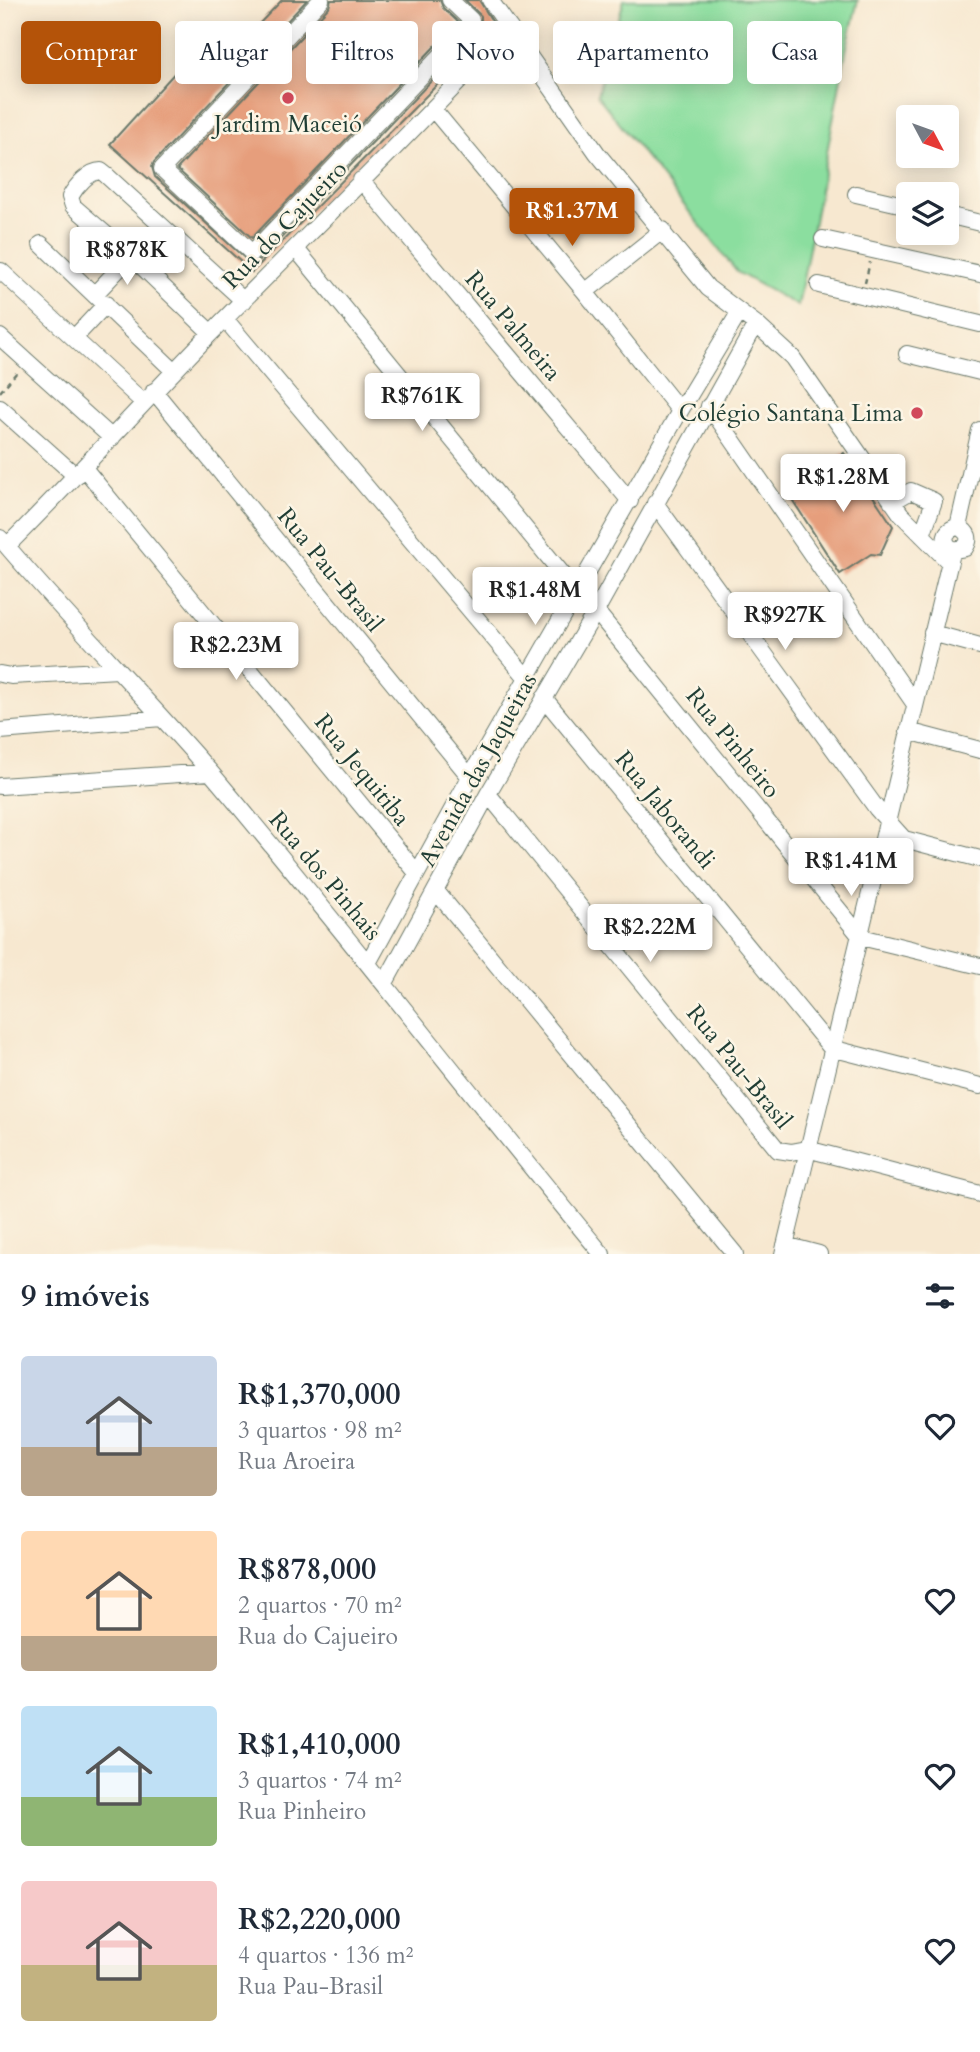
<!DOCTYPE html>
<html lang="pt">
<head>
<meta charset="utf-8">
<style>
  :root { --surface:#fff; --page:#f6f6f7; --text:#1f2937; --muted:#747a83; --accent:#b45309 }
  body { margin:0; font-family:Cardo,serif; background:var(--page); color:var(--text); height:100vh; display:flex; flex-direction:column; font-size:26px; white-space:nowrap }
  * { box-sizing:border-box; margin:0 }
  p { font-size:23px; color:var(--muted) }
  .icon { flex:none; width:38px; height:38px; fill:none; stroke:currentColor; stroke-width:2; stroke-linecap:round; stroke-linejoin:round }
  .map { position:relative; height:1254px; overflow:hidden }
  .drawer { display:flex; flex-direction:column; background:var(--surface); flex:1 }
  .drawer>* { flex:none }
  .hud { position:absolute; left:21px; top:21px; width:938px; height:63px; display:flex; gap:14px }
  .needle { width:46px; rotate:131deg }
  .fabs { position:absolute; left:896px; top:105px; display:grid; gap:14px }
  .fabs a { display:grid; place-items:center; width:63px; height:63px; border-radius:7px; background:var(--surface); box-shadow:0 4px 18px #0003; font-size:35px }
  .price { position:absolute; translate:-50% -60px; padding:0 16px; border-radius:7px; background:#fff; color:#222; font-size:23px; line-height:46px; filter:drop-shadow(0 2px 4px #0008) }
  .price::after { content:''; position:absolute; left:50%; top:42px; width:21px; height:16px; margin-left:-10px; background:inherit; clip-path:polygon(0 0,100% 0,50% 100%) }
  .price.current { background:var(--accent); color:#fff }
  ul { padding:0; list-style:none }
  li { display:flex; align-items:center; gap:21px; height:175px; padding:0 21px }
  li span { display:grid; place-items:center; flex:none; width:196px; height:140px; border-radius:7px; color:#555 }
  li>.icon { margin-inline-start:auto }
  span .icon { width:84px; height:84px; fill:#fffc; stroke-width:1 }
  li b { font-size:30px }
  h2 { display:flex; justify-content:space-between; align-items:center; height:84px; padding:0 21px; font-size:30px }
  .chip { padding:0 24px; border-radius:7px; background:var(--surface); box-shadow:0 4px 18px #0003; font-size:24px; line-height:63px }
  .chip.current { background:var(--accent); color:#fff }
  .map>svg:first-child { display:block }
</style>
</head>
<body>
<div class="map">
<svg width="980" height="1254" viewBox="0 0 980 1254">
  <rect width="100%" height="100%" fill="#fcf5e5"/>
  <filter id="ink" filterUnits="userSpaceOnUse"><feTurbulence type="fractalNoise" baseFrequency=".0143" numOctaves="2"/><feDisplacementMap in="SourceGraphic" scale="14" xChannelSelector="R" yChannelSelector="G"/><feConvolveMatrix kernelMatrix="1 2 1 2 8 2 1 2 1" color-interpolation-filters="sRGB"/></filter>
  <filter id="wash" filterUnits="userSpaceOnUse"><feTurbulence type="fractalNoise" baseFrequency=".00686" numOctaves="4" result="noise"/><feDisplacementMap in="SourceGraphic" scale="28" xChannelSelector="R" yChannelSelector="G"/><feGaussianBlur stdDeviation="1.57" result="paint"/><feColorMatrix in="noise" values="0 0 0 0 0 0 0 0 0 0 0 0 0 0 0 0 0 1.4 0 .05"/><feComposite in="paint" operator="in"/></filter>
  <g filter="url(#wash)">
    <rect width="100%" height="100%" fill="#f7e8d0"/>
    <path fill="#8bde9f" stroke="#558e6a" stroke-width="2" d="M624 0H858L847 46 798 306 737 272 597 95Z"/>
    <g id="blocks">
      <path fill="#e69e7c" d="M282 0H307L154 162 152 167 155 177 250 263 260 260 479 31 481 24V16L465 0H479L495 26 252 272 110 144 209 35 232 52Z
        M331 0H440L443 8 458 22 252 238 177 169 329 7Z
        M844 453 893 526 880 555 871 554 840 574 788 493Z"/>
    </g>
  </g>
  <g filter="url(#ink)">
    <use href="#blocks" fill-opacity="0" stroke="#6b796b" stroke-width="2"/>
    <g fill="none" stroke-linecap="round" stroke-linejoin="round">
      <defs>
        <path id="minor" d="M321 0 162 169 252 253 471 24V20L450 0
          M490 0 597 153 708 288 756 324 792 357 901 514 949 562
          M433 109 585 292 680 411
          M361 180 630 501
          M856 194 908 206
          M947 215 980 223
          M823 239 980 274
          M41 244 174 371
          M296 249 578 593
          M1 271 144 403
          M819 285 980 324
          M585 292 663 230
          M95 294 131 256
          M225 319 527 678
          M211 333 131 256 73 206 70 197C76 186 89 171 101 171L106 175 244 301
          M0 337 112 438
          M75 337 106 304
          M907 354 980 372
          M154 391 470 777
          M709 406 914 703
          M0 408 76 476
          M84 468 417 873
          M892 502 911 491 934 501 922 535
          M655 503 877 809 904 839 980 859
          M958 527 980 430
          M0 538C68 619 143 694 212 774 345 931 470 1095 602 1254
          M7 546C76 477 141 405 209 335 309 233 412 133 510 28
          M953 550 965 548C971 539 969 532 958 527
          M953 550C941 542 944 529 958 527
          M596 611 861 937 980 966
          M932 633 980 646
          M0 674 11 676 118 670
          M544 698 831 1048 980 1086
          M0 731 162 718
          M908 731 980 750
          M0 786 210 772
          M488 794 778 1150 791 1152 807 1149 980 1194
          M436 891 735 1254
          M368 963 470 777 680 411 739 313
          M385 983 488 794 596 611 756 324
          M785 1245 819 1254
          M783 1254 952 553"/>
      </defs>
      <use href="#minor" stroke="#6b796b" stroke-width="18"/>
      <path stroke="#6b796b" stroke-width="2.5" stroke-dasharray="5 5" stroke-linecap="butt" d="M865 283 870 262
        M0 392 17 372"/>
      <use href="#minor" stroke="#fff" stroke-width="16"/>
    </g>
  </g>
  <g fill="#d1495b" stroke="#fcf5e5" stroke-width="2.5">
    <circle cx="288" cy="98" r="7"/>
    <circle cx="917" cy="413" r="7"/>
  </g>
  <g text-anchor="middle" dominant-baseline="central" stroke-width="5" stroke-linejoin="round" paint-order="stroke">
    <g font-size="24" fill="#1f3d34" stroke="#fcf5e5">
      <text x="288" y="124">Jardim Maceió</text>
      <text x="903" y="413" text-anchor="end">Colégio Santana Lima</text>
    </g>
    <g font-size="24" fill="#1f3d34" stroke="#fcf5e5">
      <text transform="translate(285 225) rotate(-46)">Rua do Cajueiro</text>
      <text transform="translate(513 326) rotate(50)">Rua Palmeira</text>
      <text transform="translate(330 570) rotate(51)">Rua Pau-Brasil</text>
      <text transform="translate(733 743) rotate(51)">Rua Pinheiro</text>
      <text transform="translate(362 770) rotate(51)">Rua Jequitiba</text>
      <text transform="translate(478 770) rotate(-61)">Avenida das Jaqueiras</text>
      <text transform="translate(665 810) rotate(51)">Rua Jaborandi</text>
      <text transform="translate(325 876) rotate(50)">Rua dos Pinhais</text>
      <text transform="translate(739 1067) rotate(51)">Rua Pau-Brasil</text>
    </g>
  </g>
</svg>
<div class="fabs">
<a><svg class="needle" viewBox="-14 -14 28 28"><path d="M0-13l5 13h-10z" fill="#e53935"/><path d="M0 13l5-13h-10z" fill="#747a83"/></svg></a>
<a><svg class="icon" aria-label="layers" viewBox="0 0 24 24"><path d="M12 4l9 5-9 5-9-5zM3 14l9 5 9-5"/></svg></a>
</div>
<b class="price current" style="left:572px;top:248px">R$1.37M</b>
<b class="price" style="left:127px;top:287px">R$878K</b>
<b class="price" style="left:422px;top:433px">R$761K</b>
<b class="price" style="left:843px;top:514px">R$1.28M</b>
<b class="price" style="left:535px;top:627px">R$1.48M</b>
<b class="price" style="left:785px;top:652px">R$927K</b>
<b class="price" style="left:236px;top:682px">R$2.23M</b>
<b class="price" style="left:851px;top:898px">R$1.41M</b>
<b class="price" style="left:650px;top:964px">R$2.22M</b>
<div class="hud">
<a class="chip current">Comprar</a>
<a class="chip">Alugar</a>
<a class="chip">Filtros</a>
<a class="chip">Novo</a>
<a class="chip">Apartamento</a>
<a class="chip">Casa</a>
</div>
</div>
<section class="drawer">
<h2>9 imóveis<svg class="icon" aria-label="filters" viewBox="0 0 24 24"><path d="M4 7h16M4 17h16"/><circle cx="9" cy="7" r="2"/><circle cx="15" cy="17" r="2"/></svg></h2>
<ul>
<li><span style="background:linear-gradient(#c9d6e8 65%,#b9a48a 0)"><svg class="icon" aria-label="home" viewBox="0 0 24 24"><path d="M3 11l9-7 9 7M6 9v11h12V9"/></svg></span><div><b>R$1,370,000</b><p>3 quartos · 98 m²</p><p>Rua Aroeira</p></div><svg class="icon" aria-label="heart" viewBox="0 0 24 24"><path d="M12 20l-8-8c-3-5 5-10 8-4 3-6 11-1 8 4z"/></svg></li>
<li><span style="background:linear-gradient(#ffd9b3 75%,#b9a48a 0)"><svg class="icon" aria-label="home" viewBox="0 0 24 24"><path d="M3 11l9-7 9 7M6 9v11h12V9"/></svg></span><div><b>R$878,000</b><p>2 quartos · 70 m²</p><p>Rua do Cajueiro</p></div><svg class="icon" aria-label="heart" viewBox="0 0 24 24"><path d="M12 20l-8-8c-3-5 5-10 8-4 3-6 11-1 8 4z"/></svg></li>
<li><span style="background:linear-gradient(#bfe0f5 65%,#8fb573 0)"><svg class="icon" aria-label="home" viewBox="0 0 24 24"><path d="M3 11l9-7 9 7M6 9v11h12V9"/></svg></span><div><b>R$1,410,000</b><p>3 quartos · 74 m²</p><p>Rua Pinheiro</p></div><svg class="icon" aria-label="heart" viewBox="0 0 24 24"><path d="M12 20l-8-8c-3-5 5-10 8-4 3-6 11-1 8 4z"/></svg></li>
<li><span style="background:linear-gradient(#f6c9c9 60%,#c2b280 0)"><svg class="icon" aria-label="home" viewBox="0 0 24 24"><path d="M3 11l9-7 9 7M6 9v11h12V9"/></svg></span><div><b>R$2,220,000</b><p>4 quartos · 136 m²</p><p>Rua Pau-Brasil</p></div><svg class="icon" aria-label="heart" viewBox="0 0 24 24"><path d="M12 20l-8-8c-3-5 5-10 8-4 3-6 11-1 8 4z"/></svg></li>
</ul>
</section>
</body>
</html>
